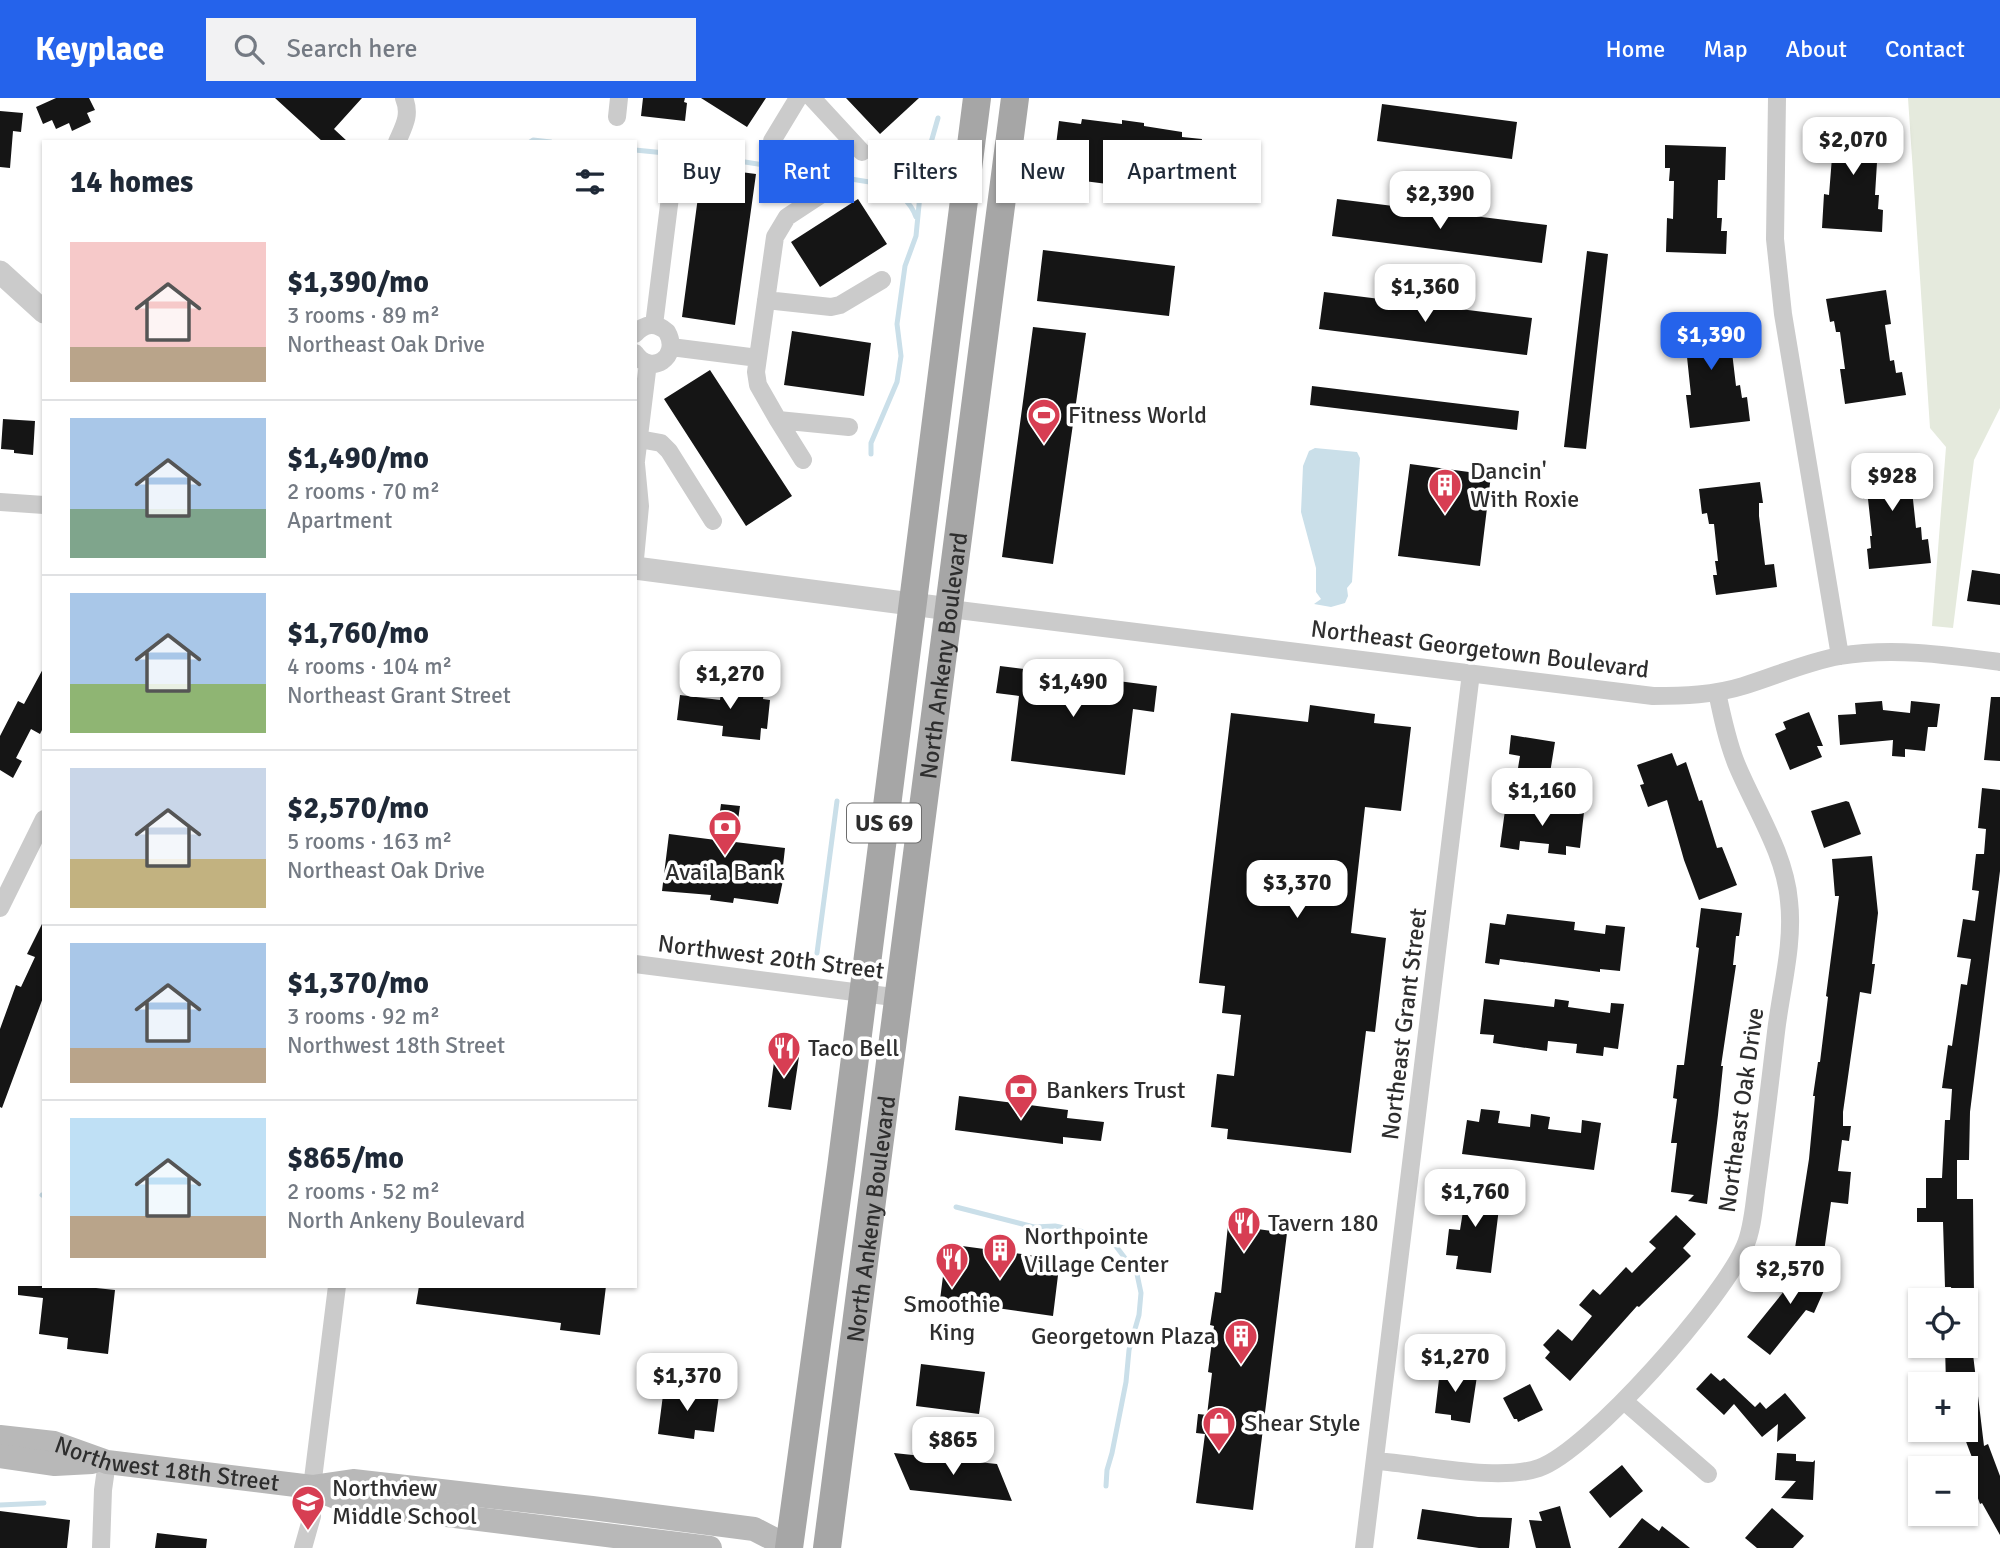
<!DOCTYPE html>
<html lang="en">
<head>
<meta charset="utf-8">
<style>
  :root { --surface:#fff; --page:#f2f2f3; --text:#1f2937; --muted:#747a83; --line:#e0e1e3; --accent:#2563eb }
  body { margin:0; font-family:Signika,sans-serif; background:var(--page); color:var(--text); height:100vh; display:flex; flex-direction:column; font-size:26px; white-space:nowrap }
  * { box-sizing:border-box; margin:0 }
  p { font-size:23px; color:var(--muted) }
  .icon { flex:none; width:38px; height:38px; fill:none; stroke:currentColor; stroke-width:2; stroke-linecap:round; stroke-linejoin:round }
  .map { position:relative; flex:1; overflow:hidden }
  .panel { position:absolute; left:42px; top:42px; width:595px; height:1148px; display:flex; flex-direction:column; background:var(--surface); border-radius:0px; box-shadow:0 2px 5px #0004 }
  .panel>* { flex:none }
  .guide { position:absolute; left:658px; top:42px; width:665px; height:63px; display:flex; gap:14px }
  .buttons { position:absolute; left:1908px; top:1190px; display:grid; gap:14px }
  .buttons a { display:grid; place-items:center; width:70px; height:70px; border-radius:0px; background:var(--surface); box-shadow:0 2px 5px #0004; font-size:35px }
  .price { position:absolute; translate:-50% -60px; padding:0 16px; border-radius:14px; background:#fff; color:#222; font-size:23px; line-height:46px; filter:drop-shadow(0 2px 4px #0008) }
  .price::after { content:''; position:absolute; left:50%; top:42px; width:21px; height:16px; margin-left:-10px; background:inherit; clip-path:polygon(0 0,100% 0,50% 100%) }
  .price.active { background:var(--accent); color:#fff }
  ul { padding:0; list-style:none }
  li { display:flex; align-items:center; gap:21px; height:175px; padding:0 28px }
  li+li { border-top:2px solid var(--line) }
  li span { display:grid; place-items:center; flex:none; width:196px; height:140px; border-radius:0px; color:#555 }
  li>.icon { margin-inline-start:auto }
  span .icon { width:84px; height:84px; fill:#fffc; stroke-width:1 }
  li b { font-size:30px }
  h2 { display:flex; justify-content:space-between; align-items:center; height:84px; padding:0 28px; font-size:30px }
  .tag { padding:0 24px; border-radius:0px; background:var(--surface); box-shadow:0 2px 5px #0004; font-size:24px; line-height:63px }
  .tag.active { background:var(--accent); color:#fff }
  header { display:flex; align-items:center; gap:42px; box-sizing:border-box; height:98px; padding:0 35px; background:var(--accent); color:#fff }
  header strong { font-size:33px }
  nav { display:flex; gap:38px; margin-inline-start:auto; font-size:24px }
  .search { width:490px; height:63px; background:var(--page); display:flex; align-items:center; gap:18px; box-sizing:border-box; padding:0 24px; border-radius:0px; color:var(--muted); font-size:26px }
  .map>svg:first-child { display:block }
</style>
</head>
<body>
<header>
<strong>Keyplace</strong>
<div class="search"><svg class="icon" aria-label="search" viewBox="0 0 24 24"><circle cx="10" cy="10" r="6"/><path d="M15 15l6 6"/></svg>Search here</div>
<nav><a>Home</a><a>Map</a><a>About</a><a>Contact</a></nav>
</header>
<div class="map">
<svg width="2000" height="1450" viewBox="0 0 2000 1450">
  <rect width="100%" height="100%" fill="#fff"/>
  <path fill="#e5eadd" d="M1908 0H2000V310L1974 362 1953 530 1932 528 1946 349 1930 330Z"/>
  <path fill="#cadfe9" d="M1315 350 1357 354 1360 360 1352 484 1347 490 1348 498 1345 505 1331 509 1314 506 1321 501 1316 494V470L1301 414 1303 368 1309 353Z"/>
  <g fill="none" stroke-linecap="round" stroke-linejoin="round">
    <path stroke="#cadfe9" stroke-width="5" d="M530 44 533 42 551 44
      M635 52 726 61 882 86C897 94 910 102 916 119
      M871 356V345L897 284 901 258 897 226 905 168 916 138 922 76 938 20
      M817 855 837 703
      M42 1097 44 1098
      M956 1109 1034 1129 1055 1128 1109 1139 1137 1176 1141 1195 1139 1217 1129 1252 1126 1284 1112 1355 1107 1372 1106 1388
      M0 1407 44 1405"/>
  </g>
  <path fill="#151515" d="M56 0H89L95 12 87 15 91 24 72 33 69 25 56 31 52 22 43 26 36 9Z
    M275 0H362L334 31 348 44H323Z
    M643 0H685L684 4 687 5 685 23 641 18Z
    M701 0H766L747 29Z
    M846 0H919L880 36Z
    M1382 6 1517 24 1512 61 1377 43Z
    M0 13 23 15 21 34 13 33 10 70 0 69Z
    M1082 21 1122 26V22L1144 25V28L1182 34V39L1202 41 1195 97 1052 79 1059 23 1081 26Z
    M1825 24 1886 28 1885 49 1878 48 1875 97H1879L1878 111 1883 112 1882 134 1822 130 1824 96 1829 97 1832 59H1827L1829 39H1824Z
    M1665 47 1726 49 1725 82H1718L1717 120H1722L1721 133H1727L1726 156 1666 154 1667 120 1673 121 1674 83H1669L1670 70H1665Z
    M702 69 756 76 735 227 682 219Z
    M858 101 887 146 820 189 791 144Z
    M1337 101 1547 127 1542 165 1332 138Z
    M1043 152 1175 168 1169 218 1037 203Z
    M1587 153 1608 156 1586 351 1564 349Z
    M1886 192 1891 226 1885 227 1890 263 1894 262 1896 275 1902 274 1906 297 1845 306 1840 271H1845L1840 234H1836L1834 223 1830 224 1826 201Z
    M1324 194 1532 220 1527 257 1319 231Z
    M1734 218 1736 236 1730 237 1736 288 1740 287 1742 300 1747 299 1750 323 1690 330 1686 297H1691L1687 259H1682L1681 248 1675 249 1672 225Z
    M1033 229 1086 235 1053 466 1002 459Z
    M792 233 871 245 864 298 784 287Z
    M710 272 792 398 746 428 664 301Z
    M1312 288 1519 313 1517 332 1310 307Z
    M3 321 35 323 33 357 14 355V352L1 351Z
    M1913 360 1917 392H1912L1916 430 1921 429 1922 442 1928 441 1931 465 1869 471 1867 451 1871 450 1870 438H1872L1868 401H1863L1861 390H1855L1853 366Z
    M1410 366 1491 377 1480 468 1398 458Z
    M1760 384 1763 405H1759V418L1765 467 1774 466 1777 489 1716 497 1713 477H1717L1715 463H1718L1714 426H1709L1707 415 1702 416 1699 391Z
    M1972 472 2000 476V507L1967 503Z
    M1000 568 1157 588 1154 614 1133 611 1125 677 1011 663 1019 598 996 595Z
    M44 569V628L40 636 31 631 16 660 22 663 13 680 0 672V638L18 603 24 606Z
    M728 584 765 589 763 601 770 602 767 631 761 630 760 642 722 638 723 628 677 622 680 597 720 602 721 594 727 595Z
    M1991 599H2000V663L1984 662Z
    M1882 603 1883 612 1910 615 1911 603 1940 606 1937 629H1928L1925 653 1905 651V659L1892 658 1893 642 1840 647 1838 617 1856 616 1855 605Z
    M1310 607 1375 616 1374 625 1411 629 1401 713 1365 709 1351 835 1386 840 1375 934 1366 933 1351 1055 1227 1041 1228 1031 1211 1029 1217 976 1234 978 1241 917 1222 915 1225 888 1199 885 1231 615 1308 624Z
    M1809 614 1823 648H1817L1822 659 1790 672 1775 636 1786 631 1783 624Z
    M1511 637 1555 644 1550 675 1518 670 1520 658 1509 656Z
    M1672 655 1677 668 1686 664 1699 703 1702 702 1717 750 1722 749 1737 787 1699 802 1684 762 1667 702 1648 709 1640 687 1644 686 1637 667Z
    M1982 690 2000 692V773L1970 1014 1969 1062H1957V1101H1973L1974 1195H1952L1951 1189H1945L1943 1124H1917V1110H1926V1080H1942L1945 1022H1950L1952 991 1942 990 1948 947 1952 948 1961 886 1967 887 1971 861 1957 859 1963 821 1975 823 1979 793 1972 792 1976 756H1984L1986 731 1978 730Z
    M1846 703 1849 704 1861 736 1824 750 1811 713Z
    M1506 705 1584 714 1580 750 1566 748V757L1548 755 1549 746 1520 743 1519 752 1500 749Z
    M721 706 740 708 735 744 785 750 783 768H786L778 806 734 800 733 805 710 802 711 797 662 793 669 736 716 742Z
    M1872 758 1878 815 1872 866H1875L1871 896 1860 894 1843 1014V1028H1851L1849 1043 1842 1042 1838 1073 1851 1074 1848 1106 1831 1104 1824 1154 1795 1150 1809 1061 1815 998H1813L1818 964H1820L1828 899 1826 898 1839 798H1835L1832 761Z
    M1701 810 1742 815 1739 838H1736L1733 867H1736L1721 968H1723L1718 1017 1707 1106 1688 1103 1694 1097 1671 1094 1677 1045H1671L1677 1001 1673 1000 1677 967H1684L1699 850 1696 849Z
    M1507 816 1575 824 1574 832 1605 836 1606 827 1625 829 1620 873 1600 871V874L1500 861 1499 867 1485 865 1490 825 1505 827Z
    M44 822V897L2 1010 0 1009V931L16 887 21 889 35 859 27 856Z
    M1484 901 1554 909 1555 901 1569 903 1568 909 1610 915 1611 905 1624 906 1618 951 1604 949 1603 958 1576 955 1577 946 1548 943 1547 953 1493 945 1494 937 1480 936Z
    M776 949 800 952 791 1012 768 1009Z
    M959 998 1068 1012 1067 1020 1104 1024 1101 1043 1063 1039V1046L955 1032Z
    M1481 1011 1500 1013 1498 1025 1530 1029 1531 1016 1550 1019 1548 1031 1581 1035 1582 1022 1601 1025 1594 1072 1462 1056 1467 1022 1479 1024Z
    M1455 1088 1501 1094 1491 1175 1456 1171 1458 1158 1446 1157 1449 1131 1460 1132 1464 1107 1452 1106Z
    M1676 1117 1696 1136 1683 1150 1691 1158 1639 1209 1637 1208 1570 1283 1545 1260 1550 1254 1543 1247 1558 1231 1572 1243 1592 1218 1579 1207 1593 1191 1600 1197 1626 1169 1632 1175 1656 1150 1649 1144Z
    M1228 1127 1287 1135 1253 1412 1196 1405 1205 1336 1196 1335 1198 1316 1207 1317 1212 1275 1208 1274 1214 1228 1210 1227 1215 1194 1221 1195Z
    M947 1146 1060 1161 1053 1218 940 1202Z
    M1793 1163 1830 1179 1814 1215 1806 1212 1770 1257 1747 1239 1789 1187 1784 1185Z
    M18 1188H96V1190L115 1192 108 1256 67 1251 68 1240 39 1236 43 1200 18 1197Z
    M419 1188H606L600 1237 560 1232 561 1225 416 1206Z
    M1945 1248H1972L1984 1348 1988 1346 2000 1378V1437L1982 1405 1980 1406 1975 1392 1965 1395V1374L1976 1370 1965 1341V1286H1946Z
    M1441 1264 1456 1266 1455 1275 1477 1278 1470 1325 1451 1322V1317L1435 1315Z
    M921 1266 985 1274 979 1316 916 1308Z
    M1711 1275 1720 1283 1724 1280 1755 1309 1760 1304 1766 1311 1785 1295 1806 1320 1777 1344 1778 1326 1762 1339 1734 1306 1724 1317 1696 1291Z
    M1530 1286 1543 1312 1518 1324 1517 1321H1514L1503 1300Z
    M664 1289 719 1297 714 1334 695 1332 694 1341 658 1336Z
    M894 1355 997 1366 1012 1403 910 1392Z
    M1777 1355 1796 1356V1363L1813 1364 1815 1362 1813 1402 1781 1400 1796 1383 1775 1382Z
    M1622 1367 1643 1393 1610 1420 1589 1394Z
    M1560 1408 1571 1450H1536L1529 1422 1542 1423 1539 1414Z
    M1772 1410 1804 1438 1793 1450H1757L1745 1440Z
    M1422 1411 1478 1419 1512 1420 1509 1450H1479L1417 1441Z
    M0 1413 70 1422 67 1450H0Z
    M1642 1420 1659 1433 1662 1428 1690 1450H1618Z
    M157 1435 207 1441 206 1450H155Z"/>
  <g fill="none" stroke-linecap="round" stroke-linejoin="round">
    <path stroke="#cbcbcb" stroke-width="18" d="M812 0 862 54
      M1777 0 1775 141 1783 216 1840 558
      M617 19 619 0
      M772 43 798 0
      M397 44C404 28 411 17 404 0
      M825 94 787 119 775 139 756 274 758 287 778 322 849 329
      M766 202 831 209 840 207 882 182
      M654 227 671 91
      M635 236C645 225 656 224 667 234 681 259 651 279 635 255
      M671 249 758 260
      M778 322 803 362
      M639 341 661 345 669 353 713 423
      M635 371 648 265
      M0 404 44 407
      M635 461 640 408 636 366
      M950 511 1653 598C1683 598 1714 597 1743 588 1776 578 1806 564 1840 558 1892 549 1948 557 2000 564
      M0 810 44 721
      M635 866 901 900
      M1624 1303 1708 1376
      M1376 1363C1421 1366 1498 1384 1539 1370 1589 1353 1724 1199 1745 1148 1753 1130 1754 1106 1757 1086 1764 1035 1770 985 1776 934 1781 891 1794 846 1789 803 1785 755 1754 709 1736 665 1727 642 1722 618 1717 594
      M101 1450 103 1392 107 1364
      M303 1450 312 1418V1389L337 1188
      M1364 1450 1471 575"/>
    <path stroke="#cbcbcb" stroke-width="23" d="M0 174 44 214
      M635 470 950 511"/>
    <g stroke="#b8b8b8" stroke-width="24">
      <path id="s1" d="M0 1339 54 1345 107 1364 312 1389 353 1383 592 1410 754 1431 789 1449"/>
      <path d="M0 1358 55 1366 92 1364"/>
      <path d="M313 1390 350 1405 710 1450"/>
    </g>
    <g stroke="#a6a6a6" stroke-width="28">
      <path d="M789 1450 841 1070 977 0"/>
      <path id="s2" d="M827 1450C894 967 952 483 1015 0"/>
    </g>
  </g>
  <defs>
    <symbol id="stadium-pin" viewBox="-11 -11 22 30"><path d="M0 17L-7.5 6A9.5 9.5 0 1 1 7.5 6Z" fill="#d73e53" stroke="#fff"/><path d="M0-5a6.5 5 0 1 0 0 10a6.5 5 0 1 0 0-10ZM-3.5-1.8h7v3.6h-7Z" fill="#fff"/></symbol>
    <symbol id="building-pin" viewBox="-11 -11 22 30"><path d="M0 17L-7.5 6A9.5 9.5 0 1 1 7.5 6Z" fill="#d73e53" stroke="#fff"/><path d="M-4-6H4V6H1V3H-1V6H-4ZM-2.5-4.3h1.7v1.8h-1.7ZM.8-4.3h1.7v1.8H.8ZM-2.5-1h1.7V.8h-1.7ZM.8-1h1.7V.8H.8Z" fill="#fff"/></symbol>
    <symbol id="bank-pin" viewBox="-11 -11 22 30"><path d="M0 17L-7.5 6A9.5 9.5 0 1 1 7.5 6Z" fill="#d73e53" stroke="#fff"/><path d="M-6-4H6V4H-6ZM0-2.3a2.3 2.3 0 1 0 0 4.6a2.3 2.3 0 1 0 0-4.6Z" fill="#fff"/></symbol>
    <symbol id="restaurant-pin" viewBox="-11 -11 22 30"><path d="M0 17L-7.5 6A9.5 9.5 0 1 1 7.5 6Z" fill="#d73e53" stroke="#fff"/><path d="M-5-6h1v4h1v-4h1v4h1v-4h1v5L-1.5 .5V6h-2V.5L-5-1ZM5-6V6H3V1.5H1.5Q1.5-4 5-6Z" fill="#fff"/></symbol>
    <symbol id="shop-pin" viewBox="-11 -11 22 30"><path d="M0 17L-7.5 6A9.5 9.5 0 1 1 7.5 6Z" fill="#d73e53" stroke="#fff"/><path d="M-5-2.5h2.3a2.7 3.5 0 0 1 5.4 0H5L5.5 6h-11ZM-1.5-2.5h3a1.5 2.3 0 0 0-3 0Z" fill="#fff"/></symbol>
    <symbol id="school-pin" viewBox="-11 -11 22 30"><path d="M0 17L-7.5 6A9.5 9.5 0 1 1 7.5 6Z" fill="#d73e53" stroke="#fff"/><path d="M0-5L7-2L0 1L-7-2ZM-4 1L0 2.5L4 1V4Q0 6-4 4Z" fill="#fff"/></symbol>
  </defs>
  <g fill-rule="evenodd">
    <use href="#stadium-pin" x="1025" y="298" width="38" height="52"/>
    <use href="#building-pin" x="1426" y="368" width="38" height="52"/>
    <use href="#bank-pin" x="706" y="710" width="38" height="52"/>
    <use href="#restaurant-pin" x="765" y="931" width="38" height="52"/>
    <use href="#bank-pin" x="1002" y="973" width="38" height="52"/>
    <use href="#restaurant-pin" x="1225" y="1106" width="38" height="52"/>
    <use href="#building-pin" x="981" y="1133" width="38" height="52"/>
    <use href="#restaurant-pin" x="933" y="1142" width="38" height="52"/>
    <use href="#building-pin" x="1222" y="1219" width="38" height="52"/>
    <use href="#shop-pin" x="1200" y="1306" width="38" height="52"/>
    <use href="#school-pin" x="289" y="1385" width="38" height="52"/>
  </g>
  <g text-anchor="middle" dominant-baseline="central" stroke-width="7" stroke-linejoin="round" paint-order="stroke">
    <rect fill="#fff" stroke="#6d6d6d" stroke-width="2" x="847" y="705.5" width="74" height="39" rx="5"/>
    <g font-size="23" font-weight="bold" fill="#2e2e2e">
      <text x="884" y="725">US 69</text>
    </g>
    <g font-size="24" fill="#2e2e2e" stroke="#fff" text-anchor="start">
      <text x="1068" y="317">Fitness World</text>
      <text x="1470" y="373">Dancin'<tspan x="1470" dy="28">With Roxie</tspan></text>
      <text x="725" y="774" text-anchor="middle">Availa Bank</text>
      <text x="808" y="950">Taco Bell</text>
      <text x="1046" y="992">Bankers Trust</text>
      <text x="1268" y="1125">Tavern 180</text>
      <text x="1024" y="1138">Northpointe<tspan x="1024" dy="28">Village Center</tspan></text>
      <text x="952" y="1206" text-anchor="middle">Smoothie<tspan x="952" dy="28">King</tspan></text>
      <text x="1216" y="1238" text-anchor="end">Georgetown Plaza</text>
      <text x="1244" y="1325">Shear Style</text>
      <text x="332" y="1390">Northview<tspan x="332" dy="28">Middle School</tspan></text>
    </g>
    <g font-size="24" fill="#2e2e2e" stroke="#fff">
      <text transform="translate(1480 551) rotate(7)">Northeast Georgetown Boulevard</text>
      <text stroke="none"><textPath href="#s2" startOffset="900">North Ankeny Boulevard</textPath></text>
      <text transform="translate(771 859) rotate(7)">Northwest 20th Street</text>
      <text transform="translate(1404 926) rotate(-83)">Northeast Grant Street</text>
      <text transform="translate(1741 1012) rotate(-82)">Northeast Oak Drive</text>
      <text stroke="none"><textPath href="#s2" startOffset="332">North Ankeny Boulevard</textPath></text>
      <text stroke="none"><textPath href="#s1" startOffset="170">Northwest 18th Street</textPath></text>
    </g>
  </g>
</svg>
<div class="buttons">
<a><svg class="icon" aria-label="locate" viewBox="0 0 24 24"><circle cx="12" cy="12" r="6"/><path d="M12 2v4M12 18v4M2 12h4M18 12h4"/></svg></a>
<a>+</a>
<a>−</a>
</div>
<b class="price" style="left:1853px;top:79px">$2,070</b>
<b class="price" style="left:1440px;top:133px">$2,390</b>
<b class="price" style="left:1425px;top:226px">$1,360</b>
<b class="price active" style="left:1711px;top:274px">$1,390</b>
<b class="price" style="left:1892px;top:415px">$928</b>
<b class="price" style="left:730px;top:613px">$1,270</b>
<b class="price" style="left:1073px;top:621px">$1,490</b>
<b class="price" style="left:1542px;top:730px">$1,160</b>
<b class="price" style="left:1297px;top:822px">$3,370</b>
<b class="price" style="left:1475px;top:1131px">$1,760</b>
<b class="price" style="left:1790px;top:1208px">$2,570</b>
<b class="price" style="left:1455px;top:1296px">$1,270</b>
<b class="price" style="left:687px;top:1315px">$1,370</b>
<b class="price" style="left:953px;top:1379px">$865</b>
<div class="guide">
<a class="tag">Buy</a>
<a class="tag active">Rent</a>
<a class="tag">Filters</a>
<a class="tag">New</a>
<a class="tag">Apartment</a>
</div>
<section class="panel">
<h2>14 homes<svg class="icon" aria-label="filters" viewBox="0 0 24 24"><path d="M4 7h16M4 17h16"/><circle cx="9" cy="7" r="2"/><circle cx="15" cy="17" r="2"/></svg></h2>
<ul>
<li><span style="background:linear-gradient(#f6c9c9 75%,#b9a48a 0)"><svg class="icon" aria-label="home" viewBox="0 0 24 24"><path d="M3 11l9-7 9 7M6 9v11h12V9"/></svg></span><div><b>$1,390/mo</b><p>3 rooms · 89 m²</p><p>Northeast Oak Drive</p></div></li>
<li><span style="background:linear-gradient(#a9c7e8 65%,#7fa58c 0)"><svg class="icon" aria-label="home" viewBox="0 0 24 24"><path d="M3 11l9-7 9 7M6 9v11h12V9"/></svg></span><div><b>$1,490/mo</b><p>2 rooms · 70 m²</p><p>Apartment</p></div></li>
<li><span style="background:linear-gradient(#a9c7e8 65%,#8fb573 0)"><svg class="icon" aria-label="home" viewBox="0 0 24 24"><path d="M3 11l9-7 9 7M6 9v11h12V9"/></svg></span><div><b>$1,760/mo</b><p>4 rooms · 104 m²</p><p>Northeast Grant Street</p></div></li>
<li><span style="background:linear-gradient(#c9d6e8 65%,#c2b280 0)"><svg class="icon" aria-label="home" viewBox="0 0 24 24"><path d="M3 11l9-7 9 7M6 9v11h12V9"/></svg></span><div><b>$2,570/mo</b><p>5 rooms · 163 m²</p><p>Northeast Oak Drive</p></div></li>
<li><span style="background:linear-gradient(#a9c7e8 75%,#b9a48a 0)"><svg class="icon" aria-label="home" viewBox="0 0 24 24"><path d="M3 11l9-7 9 7M6 9v11h12V9"/></svg></span><div><b>$1,370/mo</b><p>3 rooms · 92 m²</p><p>Northwest 18th Street</p></div></li>
<li><span style="background:linear-gradient(#bfe0f5 70%,#b9a48a 0)"><svg class="icon" aria-label="home" viewBox="0 0 24 24"><path d="M3 11l9-7 9 7M6 9v11h12V9"/></svg></span><div><b>$865/mo</b><p>2 rooms · 52 m²</p><p>North Ankeny Boulevard</p></div></li>
</ul>
</section>
</div>
</body>
</html>
